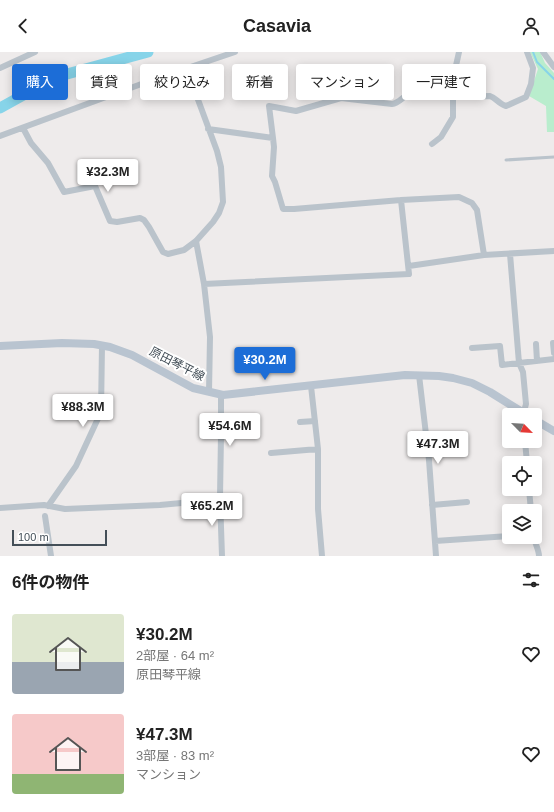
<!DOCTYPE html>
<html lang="ja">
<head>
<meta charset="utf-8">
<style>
  :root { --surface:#fff; --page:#f2f2f2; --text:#222; --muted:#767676; --accent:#1c6dd7 }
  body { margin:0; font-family:Helvetica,"Noto Sans JP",sans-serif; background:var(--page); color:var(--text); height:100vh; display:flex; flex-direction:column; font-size:15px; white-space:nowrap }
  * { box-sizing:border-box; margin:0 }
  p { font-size:13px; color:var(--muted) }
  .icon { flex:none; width:22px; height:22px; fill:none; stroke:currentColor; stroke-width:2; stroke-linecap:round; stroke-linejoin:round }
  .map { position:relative; height:504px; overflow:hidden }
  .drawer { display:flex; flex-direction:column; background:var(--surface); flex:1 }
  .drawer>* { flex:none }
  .top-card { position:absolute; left:12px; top:12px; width:530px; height:36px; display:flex; gap:8px }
  .needle { width:26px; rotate:114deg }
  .buttons { position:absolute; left:502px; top:356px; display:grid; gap:8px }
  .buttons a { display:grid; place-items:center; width:40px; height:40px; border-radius:4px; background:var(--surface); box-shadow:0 2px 10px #0003; font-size:20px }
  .scale { position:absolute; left:12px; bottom:10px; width:95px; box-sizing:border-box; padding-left:4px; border:2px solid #444f58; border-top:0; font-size:11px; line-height:14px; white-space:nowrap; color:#444f58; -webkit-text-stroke:3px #fff; paint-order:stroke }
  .price { position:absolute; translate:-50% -34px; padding:0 9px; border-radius:4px; background:#fff; color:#222; font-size:13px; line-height:26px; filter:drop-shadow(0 1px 2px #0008) }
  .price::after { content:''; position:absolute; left:50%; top:24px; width:12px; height:9px; margin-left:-6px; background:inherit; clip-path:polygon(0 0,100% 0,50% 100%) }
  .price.on { background:var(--accent); color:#fff }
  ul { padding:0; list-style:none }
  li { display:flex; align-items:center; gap:12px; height:100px; padding:0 12px }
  li span { display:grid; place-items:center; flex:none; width:112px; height:80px; border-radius:4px; color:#555 }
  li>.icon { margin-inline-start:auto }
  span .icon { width:48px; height:48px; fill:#fffc; stroke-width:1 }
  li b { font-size:17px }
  h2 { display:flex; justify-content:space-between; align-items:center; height:48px; padding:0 12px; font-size:17px }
  .pill { padding:0 14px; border-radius:4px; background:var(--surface); box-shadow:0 2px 10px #0003; font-size:14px; line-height:36px }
  .pill.on { background:var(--accent); color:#fff }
  header { display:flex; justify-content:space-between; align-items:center; height:52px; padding:0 12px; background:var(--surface); font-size:18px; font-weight:600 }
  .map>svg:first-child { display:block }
</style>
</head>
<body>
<header><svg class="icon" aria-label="back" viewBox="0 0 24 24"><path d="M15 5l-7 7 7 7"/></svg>Casavia<svg class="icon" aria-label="person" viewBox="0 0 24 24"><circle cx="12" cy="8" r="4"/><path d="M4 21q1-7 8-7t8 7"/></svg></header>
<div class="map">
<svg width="554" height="504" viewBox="0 0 554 504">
  <rect width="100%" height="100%" fill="#eeebeb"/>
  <path fill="#b9edcd" d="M530 0H540L545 11 554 21V80H547L546 54 529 44 538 17Z"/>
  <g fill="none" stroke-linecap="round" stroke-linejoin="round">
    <path stroke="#87d4e9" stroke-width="2" d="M533 0 537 10 554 27"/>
    <path stroke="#87d4e9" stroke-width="11" d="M0 56 56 25 148 0"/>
    <path stroke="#bac3cb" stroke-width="3" d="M506 108 554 105"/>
    <path stroke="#bac3cb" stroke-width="6" d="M543 0 554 15
      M0 16 35 0
      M167 24 190 26 206 11
      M23 76 31 91 48 111 64 140 95 134 110 169 117 170 140 166 144 168 149 175 163 200 168 202 184 198 196 189 213 170 219 161 223 150 221 115 217 99 190 26
      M208 77 273 86 274 95 272 124 275 130 283 157H294L401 148 459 145 472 151 477 158 484 203 554 199
      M0 84 155 27 235 0
      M273 86 269 54 296 59 341 46 392 52C401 51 404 41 414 41L456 45 490 44C496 46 499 52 506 54L526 45 531 32 533 16 527 0
      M432 92 441 85 453 65V27L459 0
      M196 189 204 232 210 285 209 340
      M510 202 519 311 523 320 526 352 523 363
      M409 214 484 203
      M204 232 409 222 401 148
      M553 291 554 301
      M536 292 537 309
      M472 296 500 294 502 313 554 307
      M419 323 429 408 436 504
      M311 334 318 397V457L322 504
      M221 343V382L220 446 222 504
      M300 370 315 369
      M525 389 527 411
      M271 401 318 397
      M529 437 531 459
      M432 453 467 450
      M48 454 76 414 101 360 102 293
      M0 456 44 453 65 457 160 453 203 449 220 446
      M45 464 51 504
      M534 485C535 492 539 498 539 504
      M435 489 509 484"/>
    <path stroke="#b9c4d0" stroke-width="8" d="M0 294 62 291 94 292 110 295 132 303 193 336 223 343 405 323 439 324 453 326 472 331 490 340 527 363
      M535 368 554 379"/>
  </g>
  <g text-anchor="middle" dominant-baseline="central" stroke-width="4" stroke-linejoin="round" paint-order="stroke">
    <g font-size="12" fill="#444f58" stroke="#fff">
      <text transform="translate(177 312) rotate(27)">原田琴平線</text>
    </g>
  </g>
</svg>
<div class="buttons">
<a><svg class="needle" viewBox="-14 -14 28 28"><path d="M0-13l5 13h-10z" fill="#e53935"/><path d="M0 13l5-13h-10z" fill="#767676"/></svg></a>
<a><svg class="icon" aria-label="locate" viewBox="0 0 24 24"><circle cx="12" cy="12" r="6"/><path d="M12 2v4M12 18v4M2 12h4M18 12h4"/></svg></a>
<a><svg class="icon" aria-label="layers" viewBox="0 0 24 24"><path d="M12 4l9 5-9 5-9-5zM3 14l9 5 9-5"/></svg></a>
</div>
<div class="scale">100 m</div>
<b class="price" style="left:108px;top:141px">¥32.3M</b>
<b class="price on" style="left:265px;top:329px">¥30.2M</b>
<b class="price" style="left:83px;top:376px">¥88.3M</b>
<b class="price" style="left:230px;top:395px">¥54.6M</b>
<b class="price" style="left:438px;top:413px">¥47.3M</b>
<b class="price" style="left:212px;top:475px">¥65.2M</b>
<div class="top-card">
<a class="pill on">購入</a>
<a class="pill">賃貸</a>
<a class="pill">絞り込み</a>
<a class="pill">新着</a>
<a class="pill">マンション</a>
<a class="pill">一戸建て</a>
</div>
</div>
<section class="drawer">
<h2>6件の物件<svg class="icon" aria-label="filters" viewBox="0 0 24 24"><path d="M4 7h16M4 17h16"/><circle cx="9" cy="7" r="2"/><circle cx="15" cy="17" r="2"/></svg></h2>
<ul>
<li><span style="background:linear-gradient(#dfe7d0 60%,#9aa5b1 0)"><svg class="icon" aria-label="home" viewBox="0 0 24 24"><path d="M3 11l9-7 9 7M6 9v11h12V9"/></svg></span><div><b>¥30.2M</b><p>2部屋 · 64 m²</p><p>原田琴平線</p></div><svg class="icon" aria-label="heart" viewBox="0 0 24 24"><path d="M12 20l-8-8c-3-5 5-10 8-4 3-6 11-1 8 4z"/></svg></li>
<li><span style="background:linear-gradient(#f6c9c9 75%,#8fb573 0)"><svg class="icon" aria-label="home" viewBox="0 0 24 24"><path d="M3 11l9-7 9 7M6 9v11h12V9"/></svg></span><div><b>¥47.3M</b><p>3部屋 · 83 m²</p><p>マンション</p></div><svg class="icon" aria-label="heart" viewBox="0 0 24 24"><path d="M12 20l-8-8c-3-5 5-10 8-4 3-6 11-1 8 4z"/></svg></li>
</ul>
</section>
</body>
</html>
